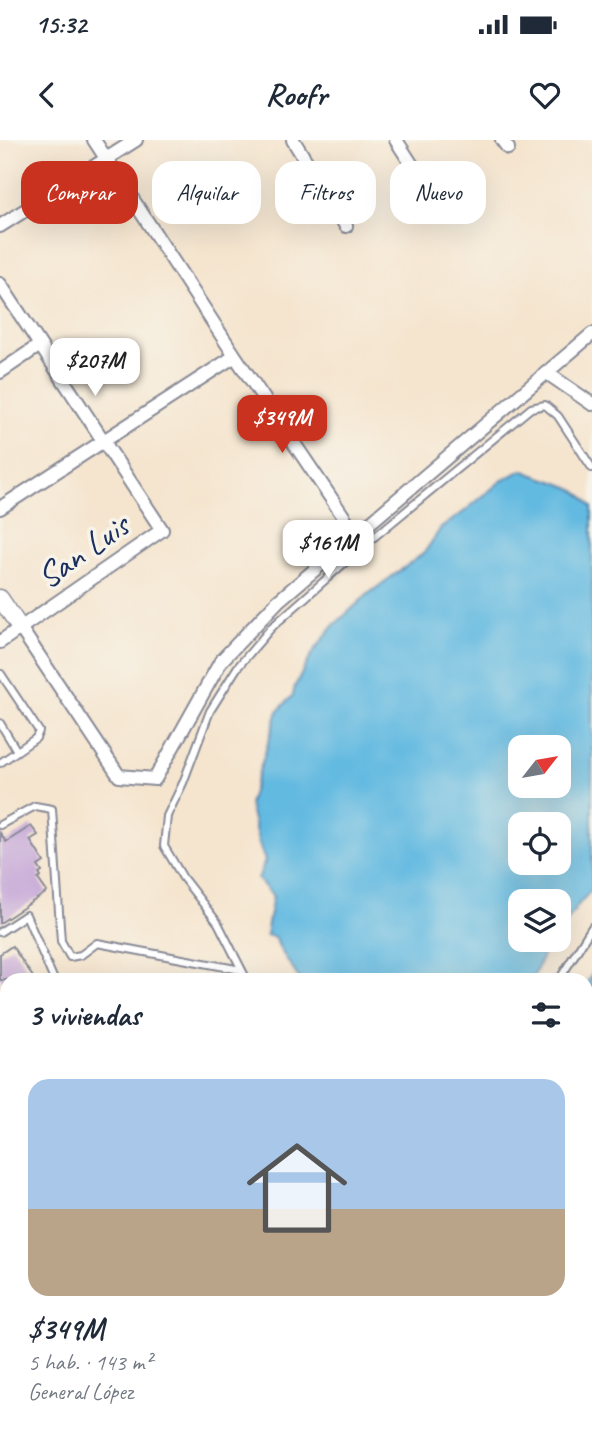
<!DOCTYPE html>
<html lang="es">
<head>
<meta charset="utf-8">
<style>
  :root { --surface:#fff; --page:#f6f6f7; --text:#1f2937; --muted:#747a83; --line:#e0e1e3; --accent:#c8321e }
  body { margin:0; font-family:Caveat,sans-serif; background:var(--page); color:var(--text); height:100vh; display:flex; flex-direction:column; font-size:26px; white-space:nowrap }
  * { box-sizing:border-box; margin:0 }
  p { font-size:23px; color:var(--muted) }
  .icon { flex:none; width:38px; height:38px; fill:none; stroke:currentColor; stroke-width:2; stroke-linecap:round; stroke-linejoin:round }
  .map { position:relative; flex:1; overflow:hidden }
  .side { position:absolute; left:0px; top:833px; width:593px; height:469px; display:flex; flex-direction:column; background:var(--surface); border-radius:21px 21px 0 0; box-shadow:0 7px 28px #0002 }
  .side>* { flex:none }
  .banner { position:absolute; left:21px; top:21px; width:551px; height:63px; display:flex; gap:14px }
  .needle { width:46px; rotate:59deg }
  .controls { position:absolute; left:508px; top:595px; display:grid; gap:14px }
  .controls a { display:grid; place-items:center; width:63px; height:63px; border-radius:14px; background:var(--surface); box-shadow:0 7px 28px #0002; font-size:35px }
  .price { position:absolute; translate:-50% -60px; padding:0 16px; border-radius:14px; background:#fff; color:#222; font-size:23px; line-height:46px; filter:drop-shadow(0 2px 4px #0008) }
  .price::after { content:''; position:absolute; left:50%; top:42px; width:21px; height:16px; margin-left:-10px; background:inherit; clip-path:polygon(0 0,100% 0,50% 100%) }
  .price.on { background:var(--accent); color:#fff }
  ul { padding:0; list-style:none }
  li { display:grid; align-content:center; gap:14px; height:371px; padding:0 28px }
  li+li { border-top:2px solid var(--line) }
  li span { display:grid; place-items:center; height:217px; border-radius:21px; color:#555 }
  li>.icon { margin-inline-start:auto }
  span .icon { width:126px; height:126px; fill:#fffc; stroke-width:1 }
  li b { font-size:30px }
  h2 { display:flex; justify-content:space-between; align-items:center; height:84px; padding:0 28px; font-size:30px }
  .chip { padding:0 24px; border-radius:21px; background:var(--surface); box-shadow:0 7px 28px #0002; font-size:24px; line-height:63px }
  .chip.on { background:var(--accent); color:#fff }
  .status { display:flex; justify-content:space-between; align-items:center; height:49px; padding:0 35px; background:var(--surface); direction:ltr }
  .status svg { height:19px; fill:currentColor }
  header { display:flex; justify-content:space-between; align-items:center; height:91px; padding:0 28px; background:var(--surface); font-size:32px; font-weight:700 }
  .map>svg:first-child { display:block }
</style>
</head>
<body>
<div class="status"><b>15:32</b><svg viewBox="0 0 49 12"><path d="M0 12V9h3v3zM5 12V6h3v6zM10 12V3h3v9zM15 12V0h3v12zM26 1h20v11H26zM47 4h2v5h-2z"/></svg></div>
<header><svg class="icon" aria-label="back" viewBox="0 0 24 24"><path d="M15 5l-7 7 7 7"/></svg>Roofr<svg class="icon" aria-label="heart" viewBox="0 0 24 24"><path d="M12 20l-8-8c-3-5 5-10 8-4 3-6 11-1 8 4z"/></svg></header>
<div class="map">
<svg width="592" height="1302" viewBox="0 0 592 1302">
  <rect width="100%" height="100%" fill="#f7f3e8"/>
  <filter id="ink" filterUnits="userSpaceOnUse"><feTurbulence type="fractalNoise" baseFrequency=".0143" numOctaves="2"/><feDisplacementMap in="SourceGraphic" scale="14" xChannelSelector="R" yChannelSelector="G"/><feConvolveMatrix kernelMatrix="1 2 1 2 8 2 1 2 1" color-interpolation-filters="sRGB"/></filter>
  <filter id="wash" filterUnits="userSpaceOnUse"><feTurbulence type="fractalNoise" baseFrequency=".00686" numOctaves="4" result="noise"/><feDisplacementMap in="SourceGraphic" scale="28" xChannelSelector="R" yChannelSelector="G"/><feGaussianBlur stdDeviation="1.57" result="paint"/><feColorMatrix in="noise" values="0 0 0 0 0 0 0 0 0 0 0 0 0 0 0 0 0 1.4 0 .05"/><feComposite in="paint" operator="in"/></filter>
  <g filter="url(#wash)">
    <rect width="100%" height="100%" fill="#f5e5cf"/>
    <path fill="#91b165" stroke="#567062" stroke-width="2" d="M592 1260V1302H556L562 1295H586V1267Z"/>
    <path fill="#64bae1" stroke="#4074a0" stroke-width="2" fill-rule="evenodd" d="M522 330C548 343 575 341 592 367V749L578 765 558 795V761H520V800H554L545 811 532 840H300L280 809 275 797 266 795 273 756 258 739 265 721 258 701 249 664 278 571 293 555 295 546 312 514 333 486 368 454 424 413 441 388 465 371 501 341ZM520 607H558V646H520ZM520 684H558V723H520Z
      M592 834V1015L586 1024V844Z
      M32 1295H524L522 1302H26Z"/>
    <g id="blocks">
      <path fill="#c7aad8" d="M31 686 38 695 30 700 44 722 38 726 42 732 39 734 41 737 38 739 47 752 0 783V693L6 702Z
        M12 806 35 840H0V814Z"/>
    </g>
  </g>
  <g filter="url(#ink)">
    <use href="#blocks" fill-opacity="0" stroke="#888a96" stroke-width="2"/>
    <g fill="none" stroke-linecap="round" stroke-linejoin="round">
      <defs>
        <path id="service" d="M0 583 17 611
          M0 623 36 598 39 591 1 534
          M0 685 35 666 52 669 61 801 70 817 81 815 97 803 241 830
          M0 792 26 775 54 840
          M247 840 218 783 183 738 164 706 167 676 183 643 210 571 237 528 272 487 367 403 531 268 545 265 558 276 592 328
          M559 840 592 787
          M0 948 7 943
          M0 1065 7 1076
          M0 1212 7 1206
          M586 1237 592 1228
          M551 1302 554 1295"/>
        <path id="minor" d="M94 0 235 216 356 395
          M293 0 346 86
          M396 0 423 42
          M502 0 508 8
          M0 86 136 0
          M0 144 162 390 0 502
          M0 232 40 205
          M547 233 592 264
          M0 368 235 216
          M21 489 119 636 155 639 221 521 278 461 592 194"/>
        <path id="tertiary" d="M0 458 21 489"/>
      </defs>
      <use href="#service" stroke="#888a96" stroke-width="10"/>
      <use href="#minor" stroke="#888a96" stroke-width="16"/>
      <use href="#tertiary" stroke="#888a96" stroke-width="19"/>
      <use href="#service" stroke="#fff" stroke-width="6"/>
      <use href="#minor" stroke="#fff" stroke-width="12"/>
      <use href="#tertiary" stroke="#fff" stroke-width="16"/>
    </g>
  </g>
  <g text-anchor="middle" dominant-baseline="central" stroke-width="7" stroke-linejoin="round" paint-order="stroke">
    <g font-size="35" fill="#1b2f5e" stroke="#f7f3e8">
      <text transform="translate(83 411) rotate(-35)">San Luis</text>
    </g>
  </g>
</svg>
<div class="controls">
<a><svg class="needle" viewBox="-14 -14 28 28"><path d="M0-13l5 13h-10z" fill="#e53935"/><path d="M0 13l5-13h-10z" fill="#747a83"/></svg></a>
<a><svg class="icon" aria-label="locate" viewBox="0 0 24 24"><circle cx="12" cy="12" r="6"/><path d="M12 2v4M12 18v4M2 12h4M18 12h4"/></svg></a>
<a><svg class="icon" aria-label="layers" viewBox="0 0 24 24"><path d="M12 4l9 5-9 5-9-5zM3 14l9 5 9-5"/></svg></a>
</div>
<b class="price" style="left:95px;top:258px">$207M</b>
<b class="price on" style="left:282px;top:315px">$349M</b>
<b class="price" style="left:328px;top:440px">$161M</b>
<div class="banner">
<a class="chip on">Comprar</a>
<a class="chip">Alquilar</a>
<a class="chip">Filtros</a>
<a class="chip">Nuevo</a>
</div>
<section class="side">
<h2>3 viviendas<svg class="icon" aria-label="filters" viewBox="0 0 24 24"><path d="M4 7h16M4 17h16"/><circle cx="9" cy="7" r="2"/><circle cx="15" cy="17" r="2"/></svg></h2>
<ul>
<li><span style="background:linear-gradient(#a9c7e8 60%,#b9a48a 0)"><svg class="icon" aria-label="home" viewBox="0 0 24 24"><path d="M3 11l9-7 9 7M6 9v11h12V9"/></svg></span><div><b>$349M</b><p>5 hab. · 143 m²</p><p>General López</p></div></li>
</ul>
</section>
</div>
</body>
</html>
